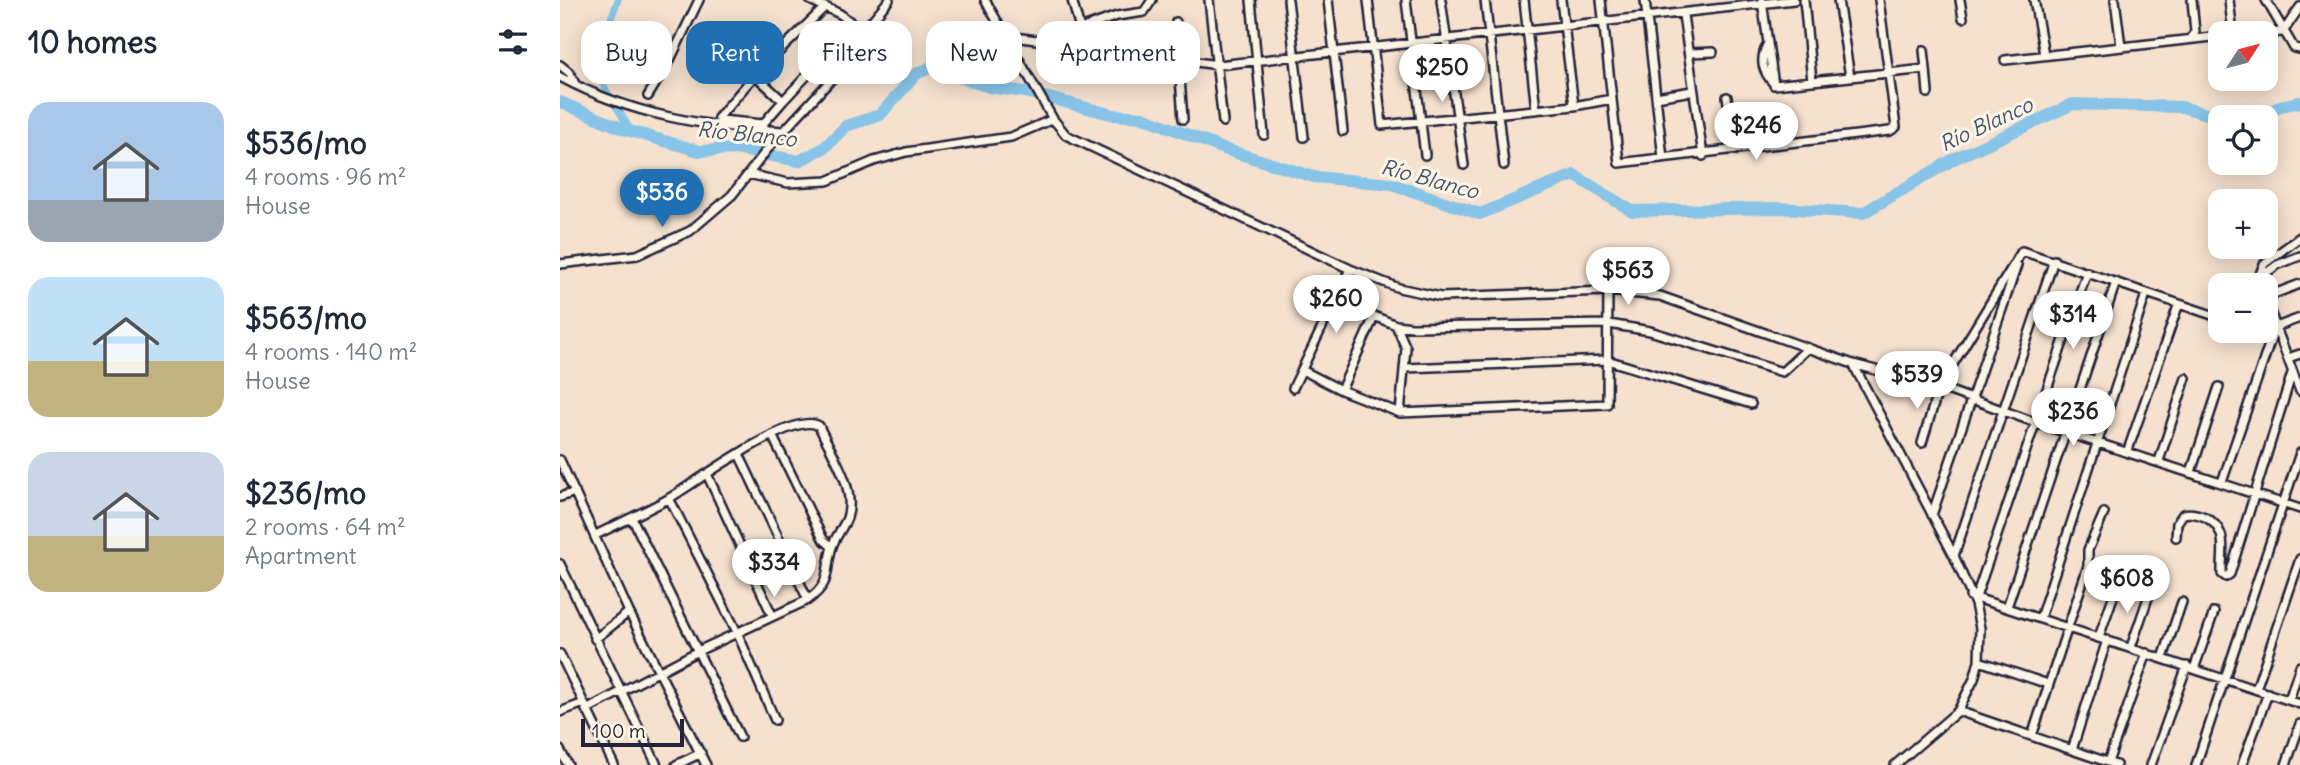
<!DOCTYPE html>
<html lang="en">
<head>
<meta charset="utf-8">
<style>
  :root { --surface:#fff; --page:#f6f6f7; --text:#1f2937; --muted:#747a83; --accent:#1f6fb2 }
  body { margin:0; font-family:Delius,sans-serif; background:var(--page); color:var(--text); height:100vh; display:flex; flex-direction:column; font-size:26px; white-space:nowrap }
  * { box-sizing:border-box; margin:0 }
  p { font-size:23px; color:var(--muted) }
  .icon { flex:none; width:38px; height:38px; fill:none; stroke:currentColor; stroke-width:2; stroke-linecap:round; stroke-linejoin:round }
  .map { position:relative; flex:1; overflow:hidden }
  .panel { display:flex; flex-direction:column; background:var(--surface); width:560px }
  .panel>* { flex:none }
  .top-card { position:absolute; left:21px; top:21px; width:665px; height:63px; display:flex; gap:14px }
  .needle { width:46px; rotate:54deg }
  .buttons { position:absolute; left:1648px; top:21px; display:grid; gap:14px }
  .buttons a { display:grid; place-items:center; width:70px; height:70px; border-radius:14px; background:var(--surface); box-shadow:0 4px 18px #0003; font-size:35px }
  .scale { position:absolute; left:21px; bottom:18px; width:103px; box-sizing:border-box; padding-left:7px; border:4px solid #22223b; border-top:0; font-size:19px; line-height:24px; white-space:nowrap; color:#22223b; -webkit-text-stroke:5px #fcf5e5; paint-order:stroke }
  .price { position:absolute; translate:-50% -60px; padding:0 16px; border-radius:24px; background:#fff; color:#222; font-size:23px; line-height:46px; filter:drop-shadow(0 2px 4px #0008) }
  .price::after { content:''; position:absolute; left:50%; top:42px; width:21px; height:16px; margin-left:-10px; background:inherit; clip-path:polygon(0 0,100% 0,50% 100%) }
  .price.on { background:var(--accent); color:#fff }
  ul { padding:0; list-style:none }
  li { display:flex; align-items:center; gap:21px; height:175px; padding:0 28px }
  li span { display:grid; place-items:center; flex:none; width:196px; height:140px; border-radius:21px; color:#555 }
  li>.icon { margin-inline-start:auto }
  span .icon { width:84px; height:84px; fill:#fffc; stroke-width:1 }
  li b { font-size:30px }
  h2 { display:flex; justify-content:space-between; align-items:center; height:84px; padding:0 28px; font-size:30px }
  .pill { padding:0 24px; border-radius:21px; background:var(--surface); box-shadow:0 4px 18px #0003; font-size:24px; line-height:63px }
  .pill.on { background:var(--accent); color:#fff }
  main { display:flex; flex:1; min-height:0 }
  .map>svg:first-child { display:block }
</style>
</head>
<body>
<main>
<section class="panel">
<h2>10 homes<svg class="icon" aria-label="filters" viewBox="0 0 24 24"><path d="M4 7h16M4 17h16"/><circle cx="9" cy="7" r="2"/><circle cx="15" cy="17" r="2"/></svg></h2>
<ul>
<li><span style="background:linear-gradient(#a9c7e8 70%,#9aa5b1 0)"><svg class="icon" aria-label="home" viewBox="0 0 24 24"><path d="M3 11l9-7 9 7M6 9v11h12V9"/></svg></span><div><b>$536/mo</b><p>4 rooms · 96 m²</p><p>House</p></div></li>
<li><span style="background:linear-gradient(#bfe0f5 60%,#c2b280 0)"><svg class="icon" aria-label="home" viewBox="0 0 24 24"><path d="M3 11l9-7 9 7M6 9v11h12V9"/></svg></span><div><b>$563/mo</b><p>4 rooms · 140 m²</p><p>House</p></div></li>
<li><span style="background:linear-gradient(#c9d6e8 60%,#c2b280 0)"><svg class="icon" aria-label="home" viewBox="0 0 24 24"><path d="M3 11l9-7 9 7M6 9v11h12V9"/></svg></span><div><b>$236/mo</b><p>2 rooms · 64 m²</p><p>Apartment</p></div></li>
</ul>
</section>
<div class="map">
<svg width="1740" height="765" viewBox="0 0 1740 765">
  <rect width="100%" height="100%" fill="#f6e1cf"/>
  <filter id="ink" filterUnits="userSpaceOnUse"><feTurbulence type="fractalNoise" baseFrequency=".0143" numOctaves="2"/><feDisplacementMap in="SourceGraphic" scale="14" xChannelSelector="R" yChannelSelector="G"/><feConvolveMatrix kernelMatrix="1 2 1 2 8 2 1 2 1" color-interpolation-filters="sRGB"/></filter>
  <g filter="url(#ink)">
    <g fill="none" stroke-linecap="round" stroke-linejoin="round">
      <path stroke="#87c4e7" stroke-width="7" d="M58 0 35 61 40 80 71 131"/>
      <path stroke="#87c4e7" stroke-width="12" d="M0 102 63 129 139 151 176 149 239 161 264 148 286 126 320 115 356 74 372 67 429 87 466 92 554 115 583 117 661 148 754 177 832 184 920 214 1014 175 1072 211 1218 208 1303 213 1394 159 1513 104 1622 107 1661 118
        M1702 117 1720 106 1740 102"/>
      <defs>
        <path id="street" d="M250 0 280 14 300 29
          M425 0 493 119 506 135 790 269 839 288 881 297 1048 291 1100 296 1293 364 1379 387 1474 422 1740 509
          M512 0 520 29 516 44
          M649 0 663 122
          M691 0 704 135
          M728 0 744 137
          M768 0 783 131
          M808 0 822 125 1014 106 1052 99
          M846 0 865 155
          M881 0 904 165
          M925 0 944 165
          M964 0 976 110
          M1001 0 1014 106
          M1041 0 1059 163 1330 131 1336 127 1319 0
          M1085 0 1103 158
          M1244 0 1252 81
          M1278 0 1290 77
          M1400 0 1403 18
          M1474 0 1484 54
          M1555 0 1561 46
          M1669 0 1673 33
          M1706 0 1734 48 1740 49
          M1202 1 1214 85
          M1123 15 1143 156
          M616 22 623 119
          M520 29 557 16 584 12 592 0
          M1701 33 1723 32 1740 7
          M447 36 658 65 1234 0
          M1631 39 1635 32 1632 0
          M1207 45C1199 61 1203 72 1214 84
          M1130 53 1153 52
          M1445 60 1661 36
          M0 65 10 73 15 84
          M1366 69 1368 93
          M195 75 223 101 284 36 297 27
          M0 77C71 115 144 127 224 131
          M1214 85 1366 69 1364 50
          M88 96 110 60 139 0
          M1096 97 1132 91
          M1167 97 1176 150
          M203 124 223 101
          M206 131 203 124 160 120 158 118 195 75 265 7
          M188 174 228 183 267 181 314 161 346 152 451 137 493 119
          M0 264 77 255 130 231 172 195 210 146 282 68 303 31 329 0
          M1698 279 1717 265 1740 256
          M1700 285 1698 279 1704 264 1740 237
          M1706 297 1740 284
          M777 301 836 325 852 327 1049 324 1090 331 1222 372 1248 348
          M1706 301 1740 391
          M836 325 846 348 840 413
          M1716 327 1740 318
          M1728 358 1740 354
          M1293 364 1394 556 1415 604 1420 628 1419 661 1414 679 1398 711 1335 765
          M845 368 1047 360 1191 404
          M742 370 781 390 840 413 1047 404 1048 291
          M733 388 790 269
          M781 390 814 317
          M212 435 263 539 272 547
          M1362 443 1379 387 1462 251 1661 318
          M1568 450 1618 306
          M179 454 248 600
          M0 460 69 612 146 765
          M1599 461 1626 378
          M1631 472 1659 387
          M147 474 212 615
          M1662 482 1713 333
          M0 497 15 492
          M109 498 177 632 215 720
          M1372 515 1457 265
          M72 518 180 737
          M1616 537 1617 523 1623 514C1630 512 1638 514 1645 517 1670 530 1661 552 1662 574L1666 577 1670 574 1732 373
          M1394 556 1494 260
          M0 564 97 765
          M1410 596 1740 704
          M1416 597 1527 272
          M1447 607 1556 282
          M1480 618 1586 294
          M1539 637 1560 577
          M35 639 69 612
          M1571 647 1590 592
          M0 654 54 765
          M1603 658 1622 602
          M1419 661 1488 684
          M1634 669 1654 612
          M1696 689 1740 559
          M1729 700 1740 666
          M26 710 138 651 248 600C273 581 264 573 272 547 275 537 283 528 287 518 297 488 271 453 259 426 234 409 134 484 108 499 84 512 60 523 36 535
          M1398 711 1556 765
          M0 712 24 703
          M1472 736 1528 566V550L1544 513
          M0 750 8 765
          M1512 750 1547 640
          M1548 762 1587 653
          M116 765 141 753
          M1591 765 1627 666
          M1636 765 1740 453
          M1682 765 1708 693
          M1726 765 1740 724"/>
      </defs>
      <use href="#street" stroke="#22223b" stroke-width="12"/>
      <use href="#street" stroke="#fcf5e5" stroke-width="7"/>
    </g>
  </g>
  <g text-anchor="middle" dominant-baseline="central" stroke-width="6" stroke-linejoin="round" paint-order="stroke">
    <g font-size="21" font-style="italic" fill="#40536f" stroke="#fcf5e5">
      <text transform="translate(1426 124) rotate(-25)">Río Blanco</text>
      <text transform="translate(187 134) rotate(6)">Río Blanco</text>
      <text transform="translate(870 179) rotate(15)">Río Blanco</text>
    </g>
  </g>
</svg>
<div class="buttons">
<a><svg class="needle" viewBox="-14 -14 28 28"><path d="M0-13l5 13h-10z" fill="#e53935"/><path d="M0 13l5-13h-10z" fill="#747a83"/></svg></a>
<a><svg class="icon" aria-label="locate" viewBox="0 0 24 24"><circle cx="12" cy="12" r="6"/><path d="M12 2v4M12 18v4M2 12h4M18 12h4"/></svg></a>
<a>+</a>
<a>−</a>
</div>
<div class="scale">100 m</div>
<b class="price" style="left:882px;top:104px">$250</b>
<b class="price" style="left:1196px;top:162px">$246</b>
<b class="price on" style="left:102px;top:229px">$536</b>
<b class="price" style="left:1068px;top:307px">$563</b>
<b class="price" style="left:776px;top:335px">$260</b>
<b class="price" style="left:1513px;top:351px">$314</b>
<b class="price" style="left:1357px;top:411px">$539</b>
<b class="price" style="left:1513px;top:448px">$236</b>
<b class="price" style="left:214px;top:599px">$334</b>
<b class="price" style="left:1567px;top:615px">$608</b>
<div class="top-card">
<a class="pill">Buy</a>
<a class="pill on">Rent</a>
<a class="pill">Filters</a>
<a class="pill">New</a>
<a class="pill">Apartment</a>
</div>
</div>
</main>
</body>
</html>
